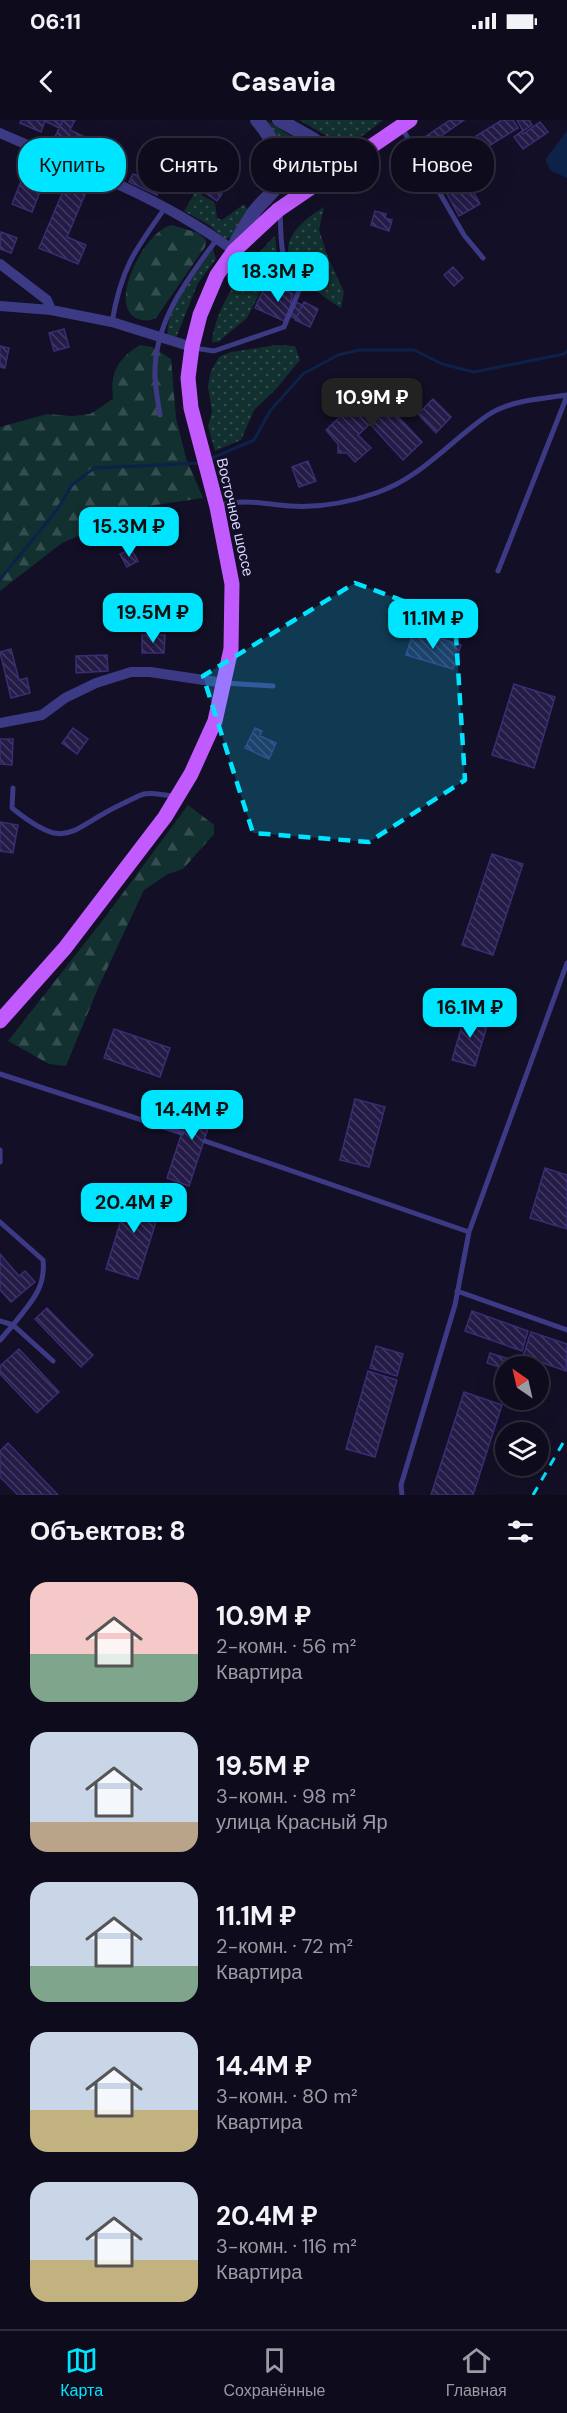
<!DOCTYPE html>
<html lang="ru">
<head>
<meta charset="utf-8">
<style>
  :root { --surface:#0e0b1c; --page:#1c1929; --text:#f1f3f6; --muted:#9b9ba3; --line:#2e2b3b; --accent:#00e5ff }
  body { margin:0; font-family:"DM Sans",sans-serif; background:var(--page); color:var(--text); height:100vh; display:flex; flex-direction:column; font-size:22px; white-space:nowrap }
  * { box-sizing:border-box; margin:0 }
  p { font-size:20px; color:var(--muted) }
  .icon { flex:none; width:33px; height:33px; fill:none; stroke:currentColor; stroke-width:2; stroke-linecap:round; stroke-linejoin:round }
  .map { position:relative; height:1375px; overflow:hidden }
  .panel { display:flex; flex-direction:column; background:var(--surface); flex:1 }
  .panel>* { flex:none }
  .guide { position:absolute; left:18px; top:18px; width:531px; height:54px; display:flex; gap:12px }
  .needle { width:39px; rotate:326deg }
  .controls { position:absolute; left:495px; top:1236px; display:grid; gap:12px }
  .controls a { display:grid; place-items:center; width:54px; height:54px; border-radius:50%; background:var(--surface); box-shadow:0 6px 24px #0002,0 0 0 2px var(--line); font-size:30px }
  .price { position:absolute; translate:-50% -51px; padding:0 14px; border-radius:12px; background:var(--accent); color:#111; font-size:20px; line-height:39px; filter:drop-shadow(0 2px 3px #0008) }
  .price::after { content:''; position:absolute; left:50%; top:36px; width:18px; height:14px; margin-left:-9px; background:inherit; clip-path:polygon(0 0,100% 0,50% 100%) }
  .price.selected { background:#222; color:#fff }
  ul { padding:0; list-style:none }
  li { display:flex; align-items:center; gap:18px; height:150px; padding:0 30px }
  li span { display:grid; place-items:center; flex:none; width:168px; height:120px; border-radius:18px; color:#555 }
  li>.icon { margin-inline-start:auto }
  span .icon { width:72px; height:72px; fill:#fffc; stroke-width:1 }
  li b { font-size:26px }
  h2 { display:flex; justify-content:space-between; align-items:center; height:72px; padding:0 30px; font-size:26px }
  .pill { padding:0 21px; border-radius:24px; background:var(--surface); box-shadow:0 6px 24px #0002,0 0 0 2px var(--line); font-size:21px; line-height:54px }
  .pill.selected { background:var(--accent); color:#111 }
  .status { display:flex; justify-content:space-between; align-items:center; height:42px; padding:0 30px; background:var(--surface); direction:ltr }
  .status svg { height:16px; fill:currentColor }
  header { display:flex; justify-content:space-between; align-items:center; height:78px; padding:0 30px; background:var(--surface); font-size:27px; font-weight:800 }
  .dock { display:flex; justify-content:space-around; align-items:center; height:84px; border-top:2px solid var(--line); background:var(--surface); font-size:16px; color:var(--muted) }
  .dock a { display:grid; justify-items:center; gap:3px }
  .dock .selected { color:var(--accent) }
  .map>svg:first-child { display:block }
</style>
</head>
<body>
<div class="status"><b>06:11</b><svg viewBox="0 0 49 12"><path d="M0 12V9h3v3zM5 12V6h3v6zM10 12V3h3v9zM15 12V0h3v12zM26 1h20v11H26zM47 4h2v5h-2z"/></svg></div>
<header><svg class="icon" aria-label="back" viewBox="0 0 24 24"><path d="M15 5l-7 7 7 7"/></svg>Casavia<svg class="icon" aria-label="heart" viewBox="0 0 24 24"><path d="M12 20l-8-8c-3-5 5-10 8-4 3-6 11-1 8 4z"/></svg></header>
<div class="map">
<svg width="567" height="1375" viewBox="0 0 567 1375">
  <defs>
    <pattern id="grass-dots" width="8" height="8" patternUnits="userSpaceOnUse" patternTransform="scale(1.5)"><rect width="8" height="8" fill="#12302f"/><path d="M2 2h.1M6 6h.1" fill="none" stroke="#344d4e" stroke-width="1.8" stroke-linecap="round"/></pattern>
    <pattern id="forest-firs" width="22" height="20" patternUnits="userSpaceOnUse" patternTransform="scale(1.5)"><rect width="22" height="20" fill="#12302f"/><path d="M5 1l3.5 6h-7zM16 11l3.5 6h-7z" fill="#344d4e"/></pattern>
    <pattern id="building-back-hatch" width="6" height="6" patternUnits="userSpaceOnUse" patternTransform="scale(1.5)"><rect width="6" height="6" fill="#241b47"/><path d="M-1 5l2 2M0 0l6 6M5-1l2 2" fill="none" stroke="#433b63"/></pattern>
  </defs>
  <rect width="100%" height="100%" fill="#130f26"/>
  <path fill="url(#grass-dots)" d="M299 0H383C371 9 355 25 339 23Z
    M268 1 309 28 285 44Z
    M313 34 315 43 314 47 285 68 287 51Z
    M196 71 215 83 217 98 222 100 244 84 249 92C243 102 237 117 225 119L209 105 184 91Z
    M324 87 319 110 328 137 344 172 341 188C293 157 259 126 324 87Z
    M275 116 277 133 273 140 265 146 258 161 262 168 247 198 218 222H212C216 183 248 142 275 116Z
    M213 129 216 139 198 163 176 218 168 220C163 190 196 152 213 129Z
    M277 225 295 226 300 240 276 269 254 290 241 320 215 331 208 306 212 292 208 266 211 251 219 237 231 232Z"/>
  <path fill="url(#forest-firs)" d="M172 105 198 113 206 120 205 127 156 198C150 201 144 201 138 199 105 186 146 109 172 105Z
    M140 225 152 227 171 239 176 298 186 338 203 378 149 386 62 423 0 471V307L47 294 72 296 90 294 113 279C110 253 117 239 140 225Z
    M188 685 214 705V714L183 749 168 754 144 770 99 866 66 946 49 944 8 921 106 796Z"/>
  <path fill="#0c2248" d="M567 11V58L551 51 546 42 547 37Z"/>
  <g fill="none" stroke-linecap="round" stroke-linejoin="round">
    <path stroke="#0c2248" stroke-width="3" d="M210 339 254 320 270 291 303 254 338 235 359 230H414L442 244 474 252 564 234 567 231
      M0 459 57 390 72 365 94 348 201 343"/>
  </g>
  <path fill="url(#building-back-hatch)" stroke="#3b2d73" stroke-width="1.5" d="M21 0H63L59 8 45 1 41 12 20 3Z
    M63 0H75L70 10 119 33 110 51 52 23Z
    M450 0H464L427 26 422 19Z
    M502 0H513L518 8 484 29 476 16Z
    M517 0H529L532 5 523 11Z
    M540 2 548 12 523 29 514 17 522 11 523 14Z
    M452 31 461 49 440 61 431 43Z
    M27 46 47 54 32 92 12 84Z
    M461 49 480 84 459 96 440 61Z
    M133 54 162 65 157 75 129 62Z
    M69 57 89 65 67 117 86 125 78 144 39 128Z
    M202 61 222 74 217 81 198 68Z
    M375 91 386 94 385 98 392 100 389 111 371 105Z
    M1 112 17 118 11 133 0 129Z
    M453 147 463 158 454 166 444 155Z
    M267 162 293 174 291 180 302 185 296 199 287 194 284 201 255 188Z
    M304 182 318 189 310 207 295 200Z
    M64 209 69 227 54 231 49 213Z
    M0 226 9 228 5 248 0 247Z
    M375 272 422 322 403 340 370 304 358 315 371 328 355 342 347 333H338V324L326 310 351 286 355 291Z
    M433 279 451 297 436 313 418 294Z
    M308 341 316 361 299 367 292 347Z
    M131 429 138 441 127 447 120 434Z
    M414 510 461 525 453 549 406 535Z
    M142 515H165L164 533H142Z
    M11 529 19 560 27 558 30 573 11 578 0 532Z
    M107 535 108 551 76 553V536Z
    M514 564 555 577 534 648 492 635Z
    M73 608 88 619 77 634 62 623Z
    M255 608 262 611 260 616 276 623 269 639 245 628Z
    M0 619H13L12 645 0 644Z
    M0 702 18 705 13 733 0 731Z
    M492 734 523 744 493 835 462 825Z
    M466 892 489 899 475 946 452 940Z
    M114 909 170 928 160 957 104 938Z
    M194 976 216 984 189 1066 167 1058Z
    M355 979 385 987 369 1047 340 1040Z
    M545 1048 567 1055V1109L530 1098Z
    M131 1068 163 1079 138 1159 106 1149Z
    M0 1134 19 1156 25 1151 35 1162 11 1182 0 1170Z
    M47 1188 93 1235 81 1247 35 1199Z
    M472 1191 528 1211 522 1231 465 1211Z
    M531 1212 567 1224 566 1251 523 1236Z
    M376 1226 403 1234 397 1256 370 1248Z
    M19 1229 59 1272 37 1293 0 1254V1246Z
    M490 1233 512 1240 510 1246H506V1249L487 1243Z
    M368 1251 397 1260 375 1337 346 1329Z
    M464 1272 502 1285 473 1375H431Z
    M8 1323 58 1375H18L0 1357V1331Z"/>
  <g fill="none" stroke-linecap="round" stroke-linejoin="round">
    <path stroke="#3d3a85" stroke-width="5" d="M402 8 464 115 483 138
      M112 202C121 149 134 131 165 88
      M194 228 214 231 284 207 300 168C278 137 282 127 280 91
      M160 295C158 283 156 270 155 258 153 203 186 161 217 119
      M218 386C246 378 263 384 290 386 318 388 350 382 376 373 421 358 450 321 488 295 511 280 540 279 567 275
      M498 451 567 276
      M226 563 273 566
      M13 668 12 688C69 734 68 709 122 684 129 681 137 676 144 674 153 672 166 676 176 676
      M0 954 182 1013
      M205 1021 469 1112 455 1185 401 1365 402 1375
      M0 1030V1042
      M0 1102 43 1140C46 1169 30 1183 13 1205L53 1241
      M469 1112 567 843
      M457 1171 567 1210
      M0 1201 13 1205 0 1220"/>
    <path stroke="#3d3a85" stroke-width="10" d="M0 13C79 48 164 78 234 131
      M0 144 47 180 51 190
      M0 186 51 190 112 202 192 227
      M0 603 42 595 65 578 96 563 131 552H150L224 563"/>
    <path stroke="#3d3a85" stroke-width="14" d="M279 0 313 19 346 44
      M232 129C239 117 246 104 254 92 261 82 272 75 278 64 289 45 269 14 257 0"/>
    <path stroke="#c25bff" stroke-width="15" d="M0 901 65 828 165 697 191 654 215 601 231 529 232 464 217 387 191 288 188 258 192 227 200 195 217 155 234 131 278 90 410 0"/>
    <path stroke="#00e5ff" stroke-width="3" stroke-dasharray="9 8" stroke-linecap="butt" d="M533 1375 567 1316"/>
  </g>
  <path fill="#00e5ff" fill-opacity="0.2" stroke="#00e5ff" stroke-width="4.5" stroke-dasharray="12 8" stroke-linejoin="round" d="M355 463 455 500 465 660 369 722 253 713 203 556Z"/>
  <g text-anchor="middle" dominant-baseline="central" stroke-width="5" stroke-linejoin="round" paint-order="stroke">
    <g font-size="15" fill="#d9d4ff" stroke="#130f26">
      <text transform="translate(235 397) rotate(77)">Восточное шоссе</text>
    </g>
  </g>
</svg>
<div class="controls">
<a><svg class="needle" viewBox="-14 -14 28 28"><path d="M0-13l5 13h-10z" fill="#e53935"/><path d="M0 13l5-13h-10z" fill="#9b9ba3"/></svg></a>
<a><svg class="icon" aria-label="layers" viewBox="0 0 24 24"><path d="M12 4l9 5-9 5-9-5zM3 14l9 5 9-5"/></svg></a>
</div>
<b class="price" style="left:278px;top:183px">18.3M ₽</b>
<b class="price selected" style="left:372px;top:309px">10.9M ₽</b>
<b class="price" style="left:129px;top:438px">15.3M ₽</b>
<b class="price" style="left:153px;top:524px">19.5M ₽</b>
<b class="price" style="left:433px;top:530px">11.1M ₽</b>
<b class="price" style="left:470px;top:919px">16.1M ₽</b>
<b class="price" style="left:192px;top:1021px">14.4M ₽</b>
<b class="price" style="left:134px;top:1114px">20.4M ₽</b>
<div class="guide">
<a class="pill selected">Купить</a>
<a class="pill">Снять</a>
<a class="pill">Фильтры</a>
<a class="pill">Новое</a>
</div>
</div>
<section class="panel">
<h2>Объектов: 8<svg class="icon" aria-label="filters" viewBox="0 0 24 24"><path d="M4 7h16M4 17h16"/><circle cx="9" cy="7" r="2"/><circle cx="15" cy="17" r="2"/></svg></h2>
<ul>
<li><span style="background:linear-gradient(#f6c9c9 60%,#7fa58c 0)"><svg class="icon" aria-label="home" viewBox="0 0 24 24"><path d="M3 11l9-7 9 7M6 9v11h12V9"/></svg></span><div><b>10.9M ₽</b><p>2-комн. · 56 m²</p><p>Квартира</p></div></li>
<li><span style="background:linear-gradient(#c9d6e8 75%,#b9a48a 0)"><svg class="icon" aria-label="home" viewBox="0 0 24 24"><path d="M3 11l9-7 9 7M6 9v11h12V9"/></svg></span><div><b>19.5M ₽</b><p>3-комн. · 98 m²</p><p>улица Красный Яр</p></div></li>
<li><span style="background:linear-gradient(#c9d6e8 70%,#7fa58c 0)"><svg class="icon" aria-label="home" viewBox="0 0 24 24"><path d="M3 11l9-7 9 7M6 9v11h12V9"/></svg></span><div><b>11.1M ₽</b><p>2-комн. · 72 m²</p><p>Квартира</p></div></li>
<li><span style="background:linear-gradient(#c9d6e8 65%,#c2b280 0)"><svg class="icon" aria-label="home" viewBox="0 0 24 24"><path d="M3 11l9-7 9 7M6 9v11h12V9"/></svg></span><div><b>14.4M ₽</b><p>3-комн. · 80 m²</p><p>Квартира</p></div></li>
<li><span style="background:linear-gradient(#c9d6e8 65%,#c2b280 0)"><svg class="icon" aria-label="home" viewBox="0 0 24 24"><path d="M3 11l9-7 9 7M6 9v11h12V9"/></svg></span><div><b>20.4M ₽</b><p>3-комн. · 116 m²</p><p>Квартира</p></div></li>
</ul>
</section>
<nav class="dock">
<a class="selected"><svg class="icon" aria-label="map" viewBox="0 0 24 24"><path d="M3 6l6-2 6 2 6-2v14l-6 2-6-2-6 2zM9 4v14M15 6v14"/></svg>Карта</a>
<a><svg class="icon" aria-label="saved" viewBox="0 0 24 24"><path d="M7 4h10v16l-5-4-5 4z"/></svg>Сохранённые</a>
<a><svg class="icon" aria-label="home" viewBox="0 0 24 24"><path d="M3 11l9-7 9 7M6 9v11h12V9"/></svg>Главная</a>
</nav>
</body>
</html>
